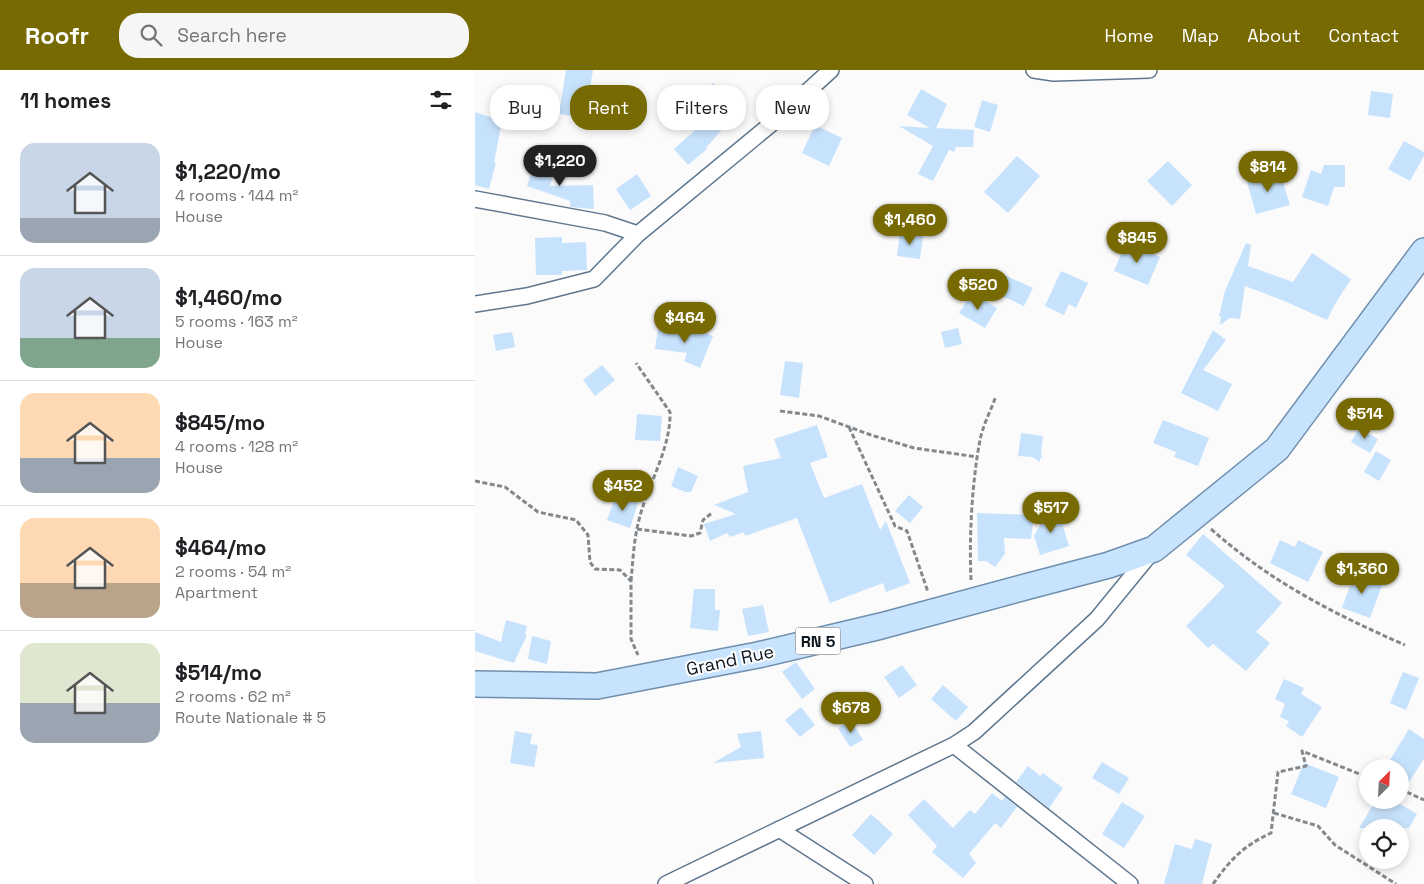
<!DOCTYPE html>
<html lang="en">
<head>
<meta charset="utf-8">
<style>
  :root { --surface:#fff; --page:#f6f6f6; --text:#202124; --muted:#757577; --line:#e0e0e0; --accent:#776a02 }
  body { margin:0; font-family:"Space Grotesk",sans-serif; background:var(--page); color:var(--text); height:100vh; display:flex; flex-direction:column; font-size:19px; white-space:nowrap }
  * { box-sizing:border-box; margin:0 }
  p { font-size:16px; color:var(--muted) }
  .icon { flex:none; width:28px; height:28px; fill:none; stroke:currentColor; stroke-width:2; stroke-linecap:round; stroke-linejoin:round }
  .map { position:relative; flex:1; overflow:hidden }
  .sheet { display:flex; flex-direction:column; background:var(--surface); width:475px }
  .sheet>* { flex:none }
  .hud { position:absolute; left:15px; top:15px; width:475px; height:45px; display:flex; gap:10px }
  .needle { width:32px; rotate:24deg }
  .controls { position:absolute; left:884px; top:689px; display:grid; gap:10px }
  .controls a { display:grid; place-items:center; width:50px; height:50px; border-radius:50%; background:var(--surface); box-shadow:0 2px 8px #0003; font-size:25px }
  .price { position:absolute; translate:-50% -42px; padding:0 11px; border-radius:18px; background:var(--accent); color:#fff; font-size:16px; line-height:32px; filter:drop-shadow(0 1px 2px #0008) }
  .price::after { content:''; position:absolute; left:50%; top:30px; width:15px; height:11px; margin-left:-8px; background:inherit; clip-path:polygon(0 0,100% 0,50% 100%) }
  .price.on { background:#222; color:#fff }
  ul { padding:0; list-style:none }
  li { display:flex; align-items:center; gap:15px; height:125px; padding:0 20px }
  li+li { border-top:1px solid var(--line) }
  li span { display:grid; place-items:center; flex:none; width:140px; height:100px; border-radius:15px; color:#555 }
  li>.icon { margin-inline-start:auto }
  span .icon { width:60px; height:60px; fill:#fffc; stroke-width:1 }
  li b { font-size:21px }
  h2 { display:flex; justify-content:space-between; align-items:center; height:60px; padding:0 20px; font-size:21px }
  .pill { padding:0 18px; border-radius:20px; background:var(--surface); box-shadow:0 2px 8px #0003; font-size:18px; line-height:45px }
  .pill.on { background:var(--accent); color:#fff }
  header { display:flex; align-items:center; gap:30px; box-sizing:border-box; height:70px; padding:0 25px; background:var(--accent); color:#fff }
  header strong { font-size:24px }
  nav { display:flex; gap:28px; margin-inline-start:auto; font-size:18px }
  .search { width:350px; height:45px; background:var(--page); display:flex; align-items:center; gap:12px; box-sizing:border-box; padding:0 18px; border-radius:20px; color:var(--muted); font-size:19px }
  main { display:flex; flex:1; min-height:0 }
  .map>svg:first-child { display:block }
</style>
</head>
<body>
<header>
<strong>Roofr</strong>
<div class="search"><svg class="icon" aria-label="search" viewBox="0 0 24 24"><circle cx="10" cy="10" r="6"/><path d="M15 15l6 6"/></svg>Search here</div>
<nav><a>Home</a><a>Map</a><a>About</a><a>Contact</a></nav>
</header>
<main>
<section class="sheet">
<h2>11 homes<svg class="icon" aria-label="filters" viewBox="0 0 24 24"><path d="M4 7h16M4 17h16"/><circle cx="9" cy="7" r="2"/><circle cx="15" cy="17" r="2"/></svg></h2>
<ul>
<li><span style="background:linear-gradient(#c9d6e8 75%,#9aa5b1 0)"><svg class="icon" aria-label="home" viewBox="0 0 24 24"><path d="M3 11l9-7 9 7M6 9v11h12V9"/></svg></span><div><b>$1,220/mo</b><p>4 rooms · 144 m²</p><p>House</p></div></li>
<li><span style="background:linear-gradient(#c9d6e8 70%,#7fa58c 0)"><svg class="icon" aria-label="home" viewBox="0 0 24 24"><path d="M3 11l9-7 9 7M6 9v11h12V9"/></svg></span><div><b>$1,460/mo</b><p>5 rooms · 163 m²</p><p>House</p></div></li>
<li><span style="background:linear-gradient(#ffd9b3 65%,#9aa5b1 0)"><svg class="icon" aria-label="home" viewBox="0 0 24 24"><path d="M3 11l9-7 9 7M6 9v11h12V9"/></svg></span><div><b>$845/mo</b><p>4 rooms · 128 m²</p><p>House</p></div></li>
<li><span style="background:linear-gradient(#ffd9b3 65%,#b9a48a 0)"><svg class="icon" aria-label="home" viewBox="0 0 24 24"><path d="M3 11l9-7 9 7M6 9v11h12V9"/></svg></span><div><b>$464/mo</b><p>2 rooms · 54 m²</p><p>Apartment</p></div></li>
<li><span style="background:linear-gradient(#dfe7d0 60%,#9aa5b1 0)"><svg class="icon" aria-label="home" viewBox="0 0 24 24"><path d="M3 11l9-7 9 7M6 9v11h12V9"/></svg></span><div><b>$514/mo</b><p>2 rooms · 62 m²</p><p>Route Nationale # 5</p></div></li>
</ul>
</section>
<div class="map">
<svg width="949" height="814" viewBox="0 0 949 814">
  <rect width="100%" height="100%" fill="#fbfbfb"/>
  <path fill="#c7e2fc" d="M91 0H118L110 48 84 44Z
    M238 13 252 25 243 35 257 48 231 78 232 79 213 95 199 79 226 55 212 42Z
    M446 19 472 34 461 58 499 60 498 77H481L479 82 474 80 458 111 443 104 458 76 424 56 455 58 432 45Z
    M896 21 918 24 915 48 893 45Z
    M507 30 523 35 515 62 499 57Z
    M0 42 27 51 19 93H21L14 119 0 115Z
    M340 55 367 68 354 96 327 83Z
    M929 71 949 82V86L935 111 913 99Z
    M542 86 565 106 533 143 509 122Z
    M60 90 81 96 75 116 118 115 119 139 95 137V131L52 116Z
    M693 91 717 115 697 136 672 111Z
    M849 95H870V117H859L853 136 827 127 836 100 846 104Z
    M805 102 815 135 781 144 772 112Z
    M162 104 176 126 155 140 141 119Z
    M425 163 448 166 445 189 422 186Z
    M87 167V173L111 172 112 200 87 201V205H61L60 168Z
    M651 172 685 187 673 215 639 201Z
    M771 173 776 175 773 196 818 212 837 183 876 209 860 234 852 250 807 230 770 216 765 249 755 248 745 255 746 247 744 246 750 221Z
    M586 201 613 213 601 238 594 234 589 245 570 236Z
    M527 204 558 218 549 236 518 222Z
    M497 223 522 238 510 258 484 243Z
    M483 258 487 274 470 278 466 262Z
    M183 259 220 264 222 259 238 266 225 298 209 291 212 283 180 279Z
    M738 260 751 270 728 300 757 314 743 341 706 323Z
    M37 262 40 277 21 281 18 265Z
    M310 291 328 293 324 328 305 325Z
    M127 295 140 310 120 326 108 310Z
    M162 344 187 346 185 371 160 370Z
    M688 350 734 368 723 396 699 387 701 382 678 373Z
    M342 355 353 387 335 393 349 428 387 414 405 460 411 451 435 513 411 522 408 513 355 533 322 448 270 466 269 462 255 467 252 463 235 471 229 454 261 444 239 435 273 422 268 396 306 388 299 369Z
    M884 358 903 369 895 383 876 372Z
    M546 363 568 366 566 384 567 389 565 388V392L557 387 543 386Z
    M901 381 916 390 904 411 889 402Z
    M203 397 223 406 216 422H210L196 416Z
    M141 425 163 433 155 458 132 450Z
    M434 425 448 437 435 453 420 441Z
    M583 440 594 476 565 485 559 466 571 444Z
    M502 443 559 445 556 469 529 468 530 484 520 497 511 491H503Z
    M728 464 807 533 781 562 795 573 771 601 738 574 733 578 711 556 750 516 711 485Z
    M805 470 820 477 823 470 848 482 833 512 795 493Z
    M880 502 908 513 895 548 867 538Z
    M219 519H240V540H245L243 561 215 558Z
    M288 535 294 562 273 566 267 539Z
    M31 550 52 556 50 565H52L39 593 0 581V562L26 572Z
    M57 566 76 571 72 594 53 589Z
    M321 592 340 619 327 629 307 602Z
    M427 595 442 615 424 628 409 607Z
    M928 602 944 608 931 640 915 633Z
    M809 609 829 618 826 624 847 637 827 667 811 656 814 651 805 647 810 634 800 629Z
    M468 615 493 637 481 651 456 629Z
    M326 637 340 655 325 667 310 650Z
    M376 650 388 670 375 677 363 658Z
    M934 659 949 669V689L925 726V698H910Z
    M40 661 57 664 55 674 63 675 59 697 35 693Z
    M286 661 289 688 238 693 266 677 262 664Z
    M627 692 654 708 644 724 617 708Z
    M829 693 864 707 851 738 816 724Z
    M553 696 565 706 568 703 588 718 574 738 541 712Z
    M517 723 527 731 530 727 542 737 526 758 520 753 494 784 501 793 488 808 457 782 462 776 433 745 449 729 478 758 495 740 500 744Z
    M901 730H918L942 744 934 758H884Z
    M647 732 670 746 649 778 627 764Z
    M396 744 418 764 399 785 377 765Z
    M720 769 737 774 727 814H689L700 774 717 779Z"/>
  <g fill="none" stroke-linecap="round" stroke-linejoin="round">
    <defs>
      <path id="minor" d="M559 0 579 3 674 0
        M0 129 130 153 163 164
        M0 234 52 226 119 209 163 164 301 50 356 0
        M479 675 655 814
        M304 759 390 814
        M191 814 479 675 499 662 622 549 676 483"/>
      <path id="primary" d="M0 614 122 616 283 585 406 556 554 516 634 495 679 479 802 379 949 181"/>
    </defs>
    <use href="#minor" stroke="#5f778e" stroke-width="18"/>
    <use href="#primary" stroke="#6e8fae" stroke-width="28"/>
    <path stroke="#83888d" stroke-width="3" stroke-dasharray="5 2.5" stroke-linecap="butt" d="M305 341 344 346 396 365 439 378 503 387
      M374 357 420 456 432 461 453 522
      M0 411 30 417 63 442 101 450 113 465 115 492 120 499 145 500 156 511V569L163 585
      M162 459 216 466 225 463 228 450 237 443
      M736 459C796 512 857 543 930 575
      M496 510C494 467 497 412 505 370 508 355 516 340 521 326
      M156 511C158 489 159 467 165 446 174 413 196 377 195 342L161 293
      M925 719 949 730
      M799 743 843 756 860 775 921 814
      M738 814C756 789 768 776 796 763L803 702 831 696 827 681 892 707"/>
    <use href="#minor" stroke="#fff" stroke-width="15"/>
    <use href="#primary" stroke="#c8e3fd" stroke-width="25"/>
  </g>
  <g text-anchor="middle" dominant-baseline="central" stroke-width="4" stroke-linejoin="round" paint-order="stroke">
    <rect fill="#fff" stroke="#545b62" stroke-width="1" x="320.5" y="557.5" width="45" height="27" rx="4"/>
    <g font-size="16" font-weight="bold" fill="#0b151e">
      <text x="343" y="571">RN 5</text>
    </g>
    <g font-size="18" fill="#0b151e" stroke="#fff">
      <text transform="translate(255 590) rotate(-12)">Grand Rue</text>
    </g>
  </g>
</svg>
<div class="controls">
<a><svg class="needle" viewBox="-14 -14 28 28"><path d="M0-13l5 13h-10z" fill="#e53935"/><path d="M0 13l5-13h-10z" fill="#757577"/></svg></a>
<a><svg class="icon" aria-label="locate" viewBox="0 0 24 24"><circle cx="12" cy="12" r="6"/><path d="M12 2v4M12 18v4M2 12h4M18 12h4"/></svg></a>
</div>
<b class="price on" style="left:85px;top:117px">$1,220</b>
<b class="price" style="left:793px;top:123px">$814</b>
<b class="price" style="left:435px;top:176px">$1,460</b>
<b class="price" style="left:662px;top:194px">$845</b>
<b class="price" style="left:503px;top:241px">$520</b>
<b class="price" style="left:210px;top:274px">$464</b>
<b class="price" style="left:890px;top:370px">$514</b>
<b class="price" style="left:148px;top:442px">$452</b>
<b class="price" style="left:576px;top:464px">$517</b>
<b class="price" style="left:887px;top:525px">$1,360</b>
<b class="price" style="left:376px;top:664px">$678</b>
<div class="hud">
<a class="pill">Buy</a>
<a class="pill on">Rent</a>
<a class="pill">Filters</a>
<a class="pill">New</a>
</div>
</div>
</main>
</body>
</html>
